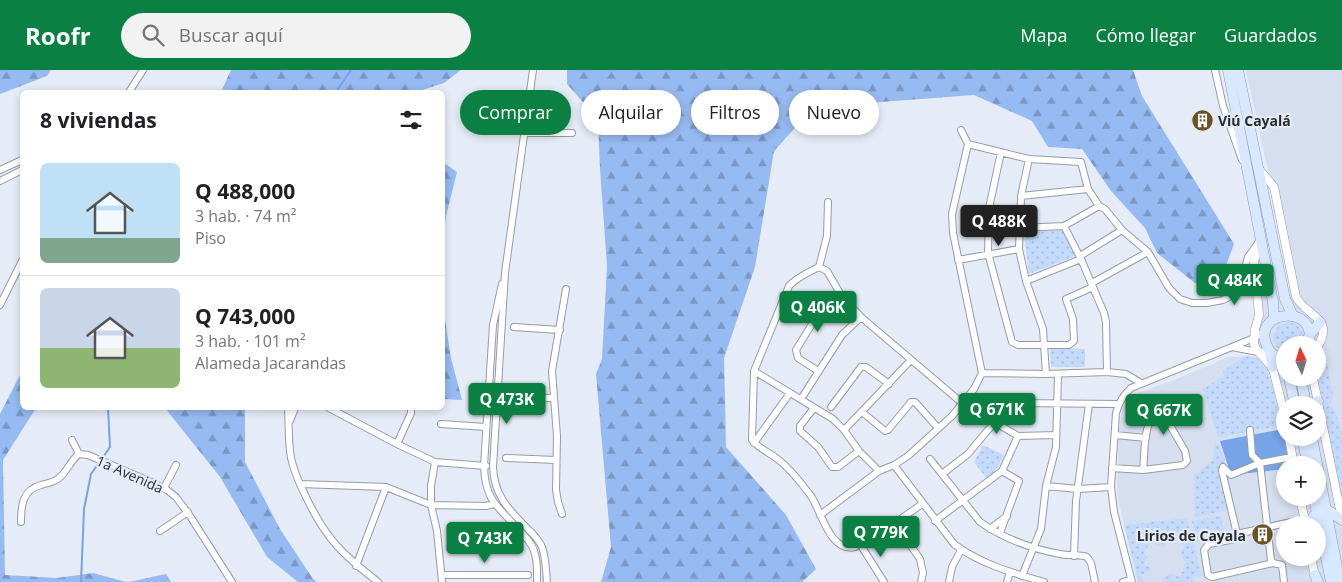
<!DOCTYPE html>
<html lang="es">
<head>
<meta charset="utf-8">
<style>
  :root { --surface:#fff; --page:#f2f2f2; --text:#202124; --muted:#757577; --line:#e0e0e0; --accent:#0b8043 }
  body { margin:0; font-family:"Open Sans",sans-serif; background:var(--page); color:var(--text); height:100vh; display:flex; flex-direction:column; font-size:19px; white-space:nowrap }
  * { box-sizing:border-box; margin:0 }
  p { font-size:16px; color:var(--muted) }
  .icon { flex:none; width:28px; height:28px; fill:none; stroke:currentColor; stroke-width:2; stroke-linecap:round; stroke-linejoin:round }
  .map { position:relative; flex:1; overflow:hidden }
  .drawer { position:absolute; left:20px; top:20px; width:425px; height:320px; display:flex; flex-direction:column; background:var(--surface); border-radius:8px; box-shadow:0 2px 8px #0003 }
  .drawer>* { flex:none }
  .banner { position:absolute; left:460px; top:20px; width:475px; height:45px; display:flex; gap:10px }
  .needle { width:32px; rotate:356deg }
  .fabs { position:absolute; left:1276px; top:266px; display:grid; gap:10px }
  .fabs a { display:grid; place-items:center; width:50px; height:50px; border-radius:50%; background:var(--surface); box-shadow:0 2px 8px #0003; font-size:25px }
  .price { position:absolute; translate:-50% -42px; padding:0 11px; border-radius:5px; background:var(--accent); color:#fff; font-size:16px; line-height:32px; filter:drop-shadow(0 1px 2px #0008) }
  .price::after { content:''; position:absolute; left:50%; top:30px; width:15px; height:11px; margin-left:-8px; background:inherit; clip-path:polygon(0 0,100% 0,50% 100%) }
  .price.selected { background:#222; color:#fff }
  ul { padding:0; list-style:none }
  li { display:flex; align-items:center; gap:15px; height:125px; padding:0 20px }
  li+li { border-top:1px solid var(--line) }
  li span { display:grid; place-items:center; flex:none; width:140px; height:100px; border-radius:8px; color:#555 }
  li>.icon { margin-inline-start:auto }
  span .icon { width:60px; height:60px; fill:#fffc; stroke-width:1 }
  li b { font-size:21px }
  h2 { display:flex; justify-content:space-between; align-items:center; height:60px; padding:0 20px; font-size:21px }
  .pill { padding:0 18px; border-radius:22px; background:var(--surface); box-shadow:0 2px 8px #0003; font-size:18px; line-height:45px }
  .pill.selected { background:var(--accent); color:#fff }
  header { display:flex; align-items:center; gap:30px; box-sizing:border-box; height:70px; padding:0 25px; background:var(--accent); color:#fff }
  header strong { font-size:24px }
  nav { display:flex; gap:28px; margin-inline-start:auto; font-size:18px }
  .search { width:350px; height:45px; background:var(--page); display:flex; align-items:center; gap:12px; box-sizing:border-box; padding:0 18px; border-radius:28px; color:var(--muted); font-size:19px }
  .map>svg:first-child { display:block }
</style>
</head>
<body>
<header>
<strong>Roofr</strong>
<div class="search"><svg class="icon" aria-label="search" viewBox="0 0 24 24"><circle cx="10" cy="10" r="6"/><path d="M15 15l6 6"/></svg>Buscar aquí</div>
<nav><a>Mapa</a><a>Cómo llegar</a><a>Guardados</a></nav>
</header>
<div class="map">
<svg width="1342" height="512" viewBox="0 0 1342 512">
  <defs>
    <pattern id="grass-dots" width="8" height="8" patternUnits="userSpaceOnUse" patternTransform="scale(1.25)"><rect width="8" height="8" fill="#c4dafb"/><path d="M2 2h.1M6 6h.1" fill="none" stroke="#a9bbd7" stroke-width="1.8" stroke-linecap="round"/></pattern>
    <pattern id="forest-firs" width="22" height="20" patternUnits="userSpaceOnUse" patternTransform="scale(1.25)"><rect width="22" height="20" fill="#96baf2"/><path d="M5 1l3.5 6h-7zM16 11l3.5 6h-7z" fill="#7b97c4"/></pattern>
  </defs>
  <rect width="100%" height="100%" fill="#e5ecf7"/>
  <path fill="#d5dff0" fill-rule="evenodd" d="M1246 0H1342V512H1137L1117 424 1119 359 1122 338 1132 325 1179 308 1228 287 1259 286 1252 271V255L1256 244 1260 227 1295 224ZM1285 275H1318V308H1285ZM1285 335H1318V368H1285ZM1285 395H1318V428H1285ZM1285 455H1318V488H1285Z"/>
  <path fill="url(#grass-dots)" d="M1062 160 1075 186 1029 204 1024 165 1031 162Z
    M1290 252C1301 255 1306 264 1301 275H1285V282C1277 279 1273 274 1273 266L1279 255Z
    M1050 278 1085 279V297H1051Z
    M1245 286C1249 287 1254 287 1257 288 1272 295 1277 341 1281 356L1218 367 1203 319 1224 306 1223 301Z
    M1318 286 1323 287 1328 297 1333 326 1331 334 1335 340 1342 362V427L1318 307Z
    M1215 370 1226 391 1219 403 1227 440 1195 447 1194 405 1213 390Z
    M983 375 1004 385 997 398 987 409 974 392Z
    M1221 446 1225 467 1196 472 1192 451Z
    M1187 448 1202 506 1193 507 1194 512H1162V509L1170 503 1180 507 1186 492 1181 486 1184 475 1175 469 1171 475 1167 472 1163 478 1151 472 1144 482 1147 487 1144 495 1153 499 1142 505 1143 512H1139L1124 455Z"/>
  <path fill="url(#forest-firs)" d="M0 0H51L47 6 0 24Z
    M231 0H461L444 13 416 22H221Z
    M567 0H1133L1142 26 1234 174 1225 198 1213 210 1195 213 1157 183 1145 158 1111 121 1082 79 1048 77 1032 51 974 25 814 37 774 81 755 197 724 288 726 377 786 445 816 499 802 512H601L611 477 596 304 602 289 607 196 600 99 598 49 567 14Z
    M443 92 457 102 446 146 443 172Z
    M443 237 451 288 462 330 443 329Z
    M22 301V338H36L3 390 5 505 57 508 93 503 126 512H0V344Z
    M165 338H245V392L280 459 313 509 317 512H298L267 487 220 407Z
    M166 504 171 512H129Z"/>
  <path fill="#77a3e8" d="M1283 359 1289 395H1285V399L1231 405 1220 371Z"/>
  <g fill="none" stroke-linecap="round" stroke-linejoin="round">
    <path stroke="#77a3e8" stroke-width="2" d="M336 22 351 0
      M102 389 110 377 108 338
      M81 512 84 439 91 404 99 393"/>
    <defs>
      <path id="minor" d="M533 0 505 203 493 397C494 424 507 438 525 456 531 462 539 469 542 477 546 488 546 501 547 512
        M1215 0 1223 36 1242 90
        M129 22 143 0
        M470 54 527 55
        M525 63H572
        M968 74 1029 89 1081 92 1088 119 1099 136 1105 139 1122 160 1148 182 1169 218 1180 229 1192 233H1207L1223 230 1234 224 1239 219 1248 187 1258 173
        M1001 82 989 138 988 183 1012 272 1018 275H1069L1074 271 1073 249 1066 229 1093 217
        M1029 89 1021 126 1019 179 1026 211 1043 259 1046 304
        M0 100 22 90
        M0 111 22 100
        M1021 126 1088 119
        M1064 156 1081 189 1104 243 1106 252 1107 302
        M1020 158 1064 156 1099 136
        M1080 186 1122 160
        M958 190 1019 179
        M819 197 827 166 828 132
        M1026 211 1081 189
        M1092 213 1148 182
        M502 214 493 255 484 396C485 432 499 437 521 462 526 468 532 473 534 481 538 491 537 502 537 512
        M0 235 22 191
        M514 257 560 260
        M1232 277 1258 282 1270 281
        M754 301 833 349 844 360 859 381 879 401
        M818 301 798 288 796 280 823 236 841 225
        M982 303 1046 304 1107 302 1126 304 1141 313
        M488 320H496L513 328H554
        M801 329 842 265 861 247
        M831 337 861 297H866L889 314
        M288 338C289 354 288 371 291 388 294 402 300 415 306 427 326 469 342 484 378 512
        M329 338 397 374 435 392 486 396
        M814 338 800 356V361L818 377 832 397H838L859 381
        M862 342 885 361 888 360 911 332H915L938 358
        M1157 344 1164 345 1185 381 1187 391 1183 395 1143 400C1145 383 1143 360 1153 346Z
        M290 351 295 338
        M441 354 486 357
        M844 360 911 290
        M1115 365 1146 368
        M72 370 79 384
        M754 373 790 323
        M397 374 411 343V338
        M506 388 556 390
        M930 389 980 452C1003 468 1033 479 1060 484 1069 486 1079 484 1087 487L1091 493 1095 512
        M435 392 431 416V435L437 461 442 512
        M894 395 954 474C980 494 1013 503 1044 512
        M1112 398 1143 400
        M942 404 968 384 987 361 1003 345 1010 333 1118 334
        M300 414 386 417 431 435 486 436 494 434
        M1046 416 1078 419 1111 417
        M164 418 176 395
        M922 434 895 453 855 477C830 483 821 441 811 426 802 414 791 400 780 391 771 383 759 379 752 370L754 301 789 216C797 207 809 202 819 197L827 201 841 225 861 247 962 333 1018 366 1056 365
        M562 444 558 432 556 420 557 366 552 301 566 219
        M820 445 879 401 894 395 908 386 952 346 974 319 982 303 953 163 952 144 968 74 961 60
        M935 451 1002 401 1018 366
        M21 452C21 436 22 420 41 415 47 413 53 413 59 408 67 402 70 391 79 384L88 385 151 412 167 420 176 427 190 446 232 512
        M895 453 920 489 923 503 921 512
        M990 459 1007 446
        M160 461 188 442
        M1000 463 1019 411 1002 401
        M1237 464 1222 401 1223 397 1231 405 1260 393 1252 385 1250 360
        M860 474 884 512
        M1074 486 1076 431 1089 334
        M1273 493 1212 507 1208 505 1204 480 1209 474 1235 469 1237 464 1305 449
        M356 496 386 417
        M442 505H528
        M1022 506 1041 459 1046 416 1056 377 1058 304
        M949 512 952 497 961 480
        M1007 512 1010 502
        M1123 512 1131 510
        M1132 512 1114 442 1111 417 1116 343C1119 332 1123 325 1131 318L1254 268 1265 261
        M1284 512 1282 495 1273 493 1271 490 1260 393 1292 387"/>
      <path id="tertiary" d="M1258 98 1274 117 1296 227C1306 246 1335 248 1318 276
        M1260 171 1254 191 1259 245 1255 259 1254 274 1256 279 1272 297 1274 303 1285 347
        M1313 308 1342 449
        M1289 368 1294 395
        M1300 428 1306 455
        M1311 488 1316 510"/>
      <path id="primary" d="M1228 0 1273 232 1274 249
        M1238 0 1285 229 1293 246
        M1309 266 1320 252
        M1270 281 1272 297
        M1285 289C1277 288 1270 284 1267 276 1250 239 1321 233 1308 275
        M1289 308 1295 335
        M1301 308 1306 335
        M1316 335 1318 331
        M1284 343 1285 344
        M1302 368 1308 395
        M1312 368 1340 512
        M1314 428 1331 512
        M1326 439 1342 450
        M1307 455 1317 442
        M1315 505 1318 512"/>
    </defs>
    <use href="#minor" stroke="#959ca5" stroke-width="8"/>
    <use href="#tertiary" stroke="#959ca5" stroke-width="9"/>
    <use href="#primary" stroke="#8a9cb6" stroke-width="11"/>
    <use href="#minor" stroke="#fff" stroke-width="6"/>
    <use href="#tertiary" stroke="#fff" stroke-width="8"/>
    <use href="#primary" stroke="#d8e8fe" stroke-width="10"/>
  </g>
  <defs>
    <symbol id="building-disc" viewBox="-11 -11 22 22"><circle r="9.5" fill="#6b5123" stroke="#e5ecf7"/><path d="M-4-6H4V6H1V3H-1V6H-4ZM-2.5-4.3h1.7v1.8h-1.7ZM.8-4.3h1.7v1.8H.8ZM-2.5-1h1.7V.8h-1.7ZM.8-1h1.7V.8H.8Z" fill="#fff"/></symbol>
  </defs>
  <g fill-rule="evenodd">
    <use href="#building-disc" x="1190" y="38" width="25" height="25"/>
    <use href="#building-disc" x="1250" y="452" width="25" height="25"/>
  </g>
  <g text-anchor="middle" dominant-baseline="central" stroke-width="4.5" stroke-linejoin="round" paint-order="stroke">
    <g font-size="14" font-weight="bold" fill="#2a2c30" stroke="#e5ecf7" text-anchor="start">
      <text x="1218" y="50">Viú Cayalá</text>
      <text x="1246" y="465" text-anchor="end">Lirios de Cayala</text>
    </g>
    <g font-size="14" fill="#2a2c30" stroke="#e5ecf7">
      <text transform="translate(130 404) rotate(24)">1a Avenida</text>
    </g>
  </g>
</svg>
<div class="fabs">
<a><svg class="needle" viewBox="-14 -14 28 28"><path d="M0-13l5 13h-10z" fill="#e53935"/><path d="M0 13l5-13h-10z" fill="#757577"/></svg></a>
<a><svg class="icon" aria-label="layers" viewBox="0 0 24 24"><path d="M12 4l9 5-9 5-9-5zM3 14l9 5 9-5"/></svg></a>
<a>+</a>
<a>−</a>
</div>
<b class="price selected" style="left:999px;top:177px">Q 488K</b>
<b class="price" style="left:1235px;top:236px">Q 484K</b>
<b class="price" style="left:818px;top:263px">Q 406K</b>
<b class="price" style="left:507px;top:355px">Q 473K</b>
<b class="price" style="left:997px;top:365px">Q 671K</b>
<b class="price" style="left:1164px;top:366px">Q 667K</b>
<b class="price" style="left:881px;top:488px">Q 779K</b>
<b class="price" style="left:485px;top:494px">Q 743K</b>
<div class="banner">
<a class="pill selected">Comprar</a>
<a class="pill">Alquilar</a>
<a class="pill">Filtros</a>
<a class="pill">Nuevo</a>
</div>
<section class="drawer">
<h2>8 viviendas<svg class="icon" aria-label="filters" viewBox="0 0 24 24"><path d="M4 7h16M4 17h16"/><circle cx="9" cy="7" r="2"/><circle cx="15" cy="17" r="2"/></svg></h2>
<ul>
<li><span style="background:linear-gradient(#bfe0f5 75%,#7fa58c 0)"><svg class="icon" aria-label="home" viewBox="0 0 24 24"><path d="M3 11l9-7 9 7M6 9v11h12V9"/></svg></span><div><b>Q 488,000</b><p>3 hab. · 74 m²</p><p>Piso</p></div></li>
<li><span style="background:linear-gradient(#c9d6e8 60%,#8fb573 0)"><svg class="icon" aria-label="home" viewBox="0 0 24 24"><path d="M3 11l9-7 9 7M6 9v11h12V9"/></svg></span><div><b>Q 743,000</b><p>3 hab. · 101 m²</p><p>Alameda Jacarandas</p></div></li>
</ul>
</section>
</div>
</body>
</html>
